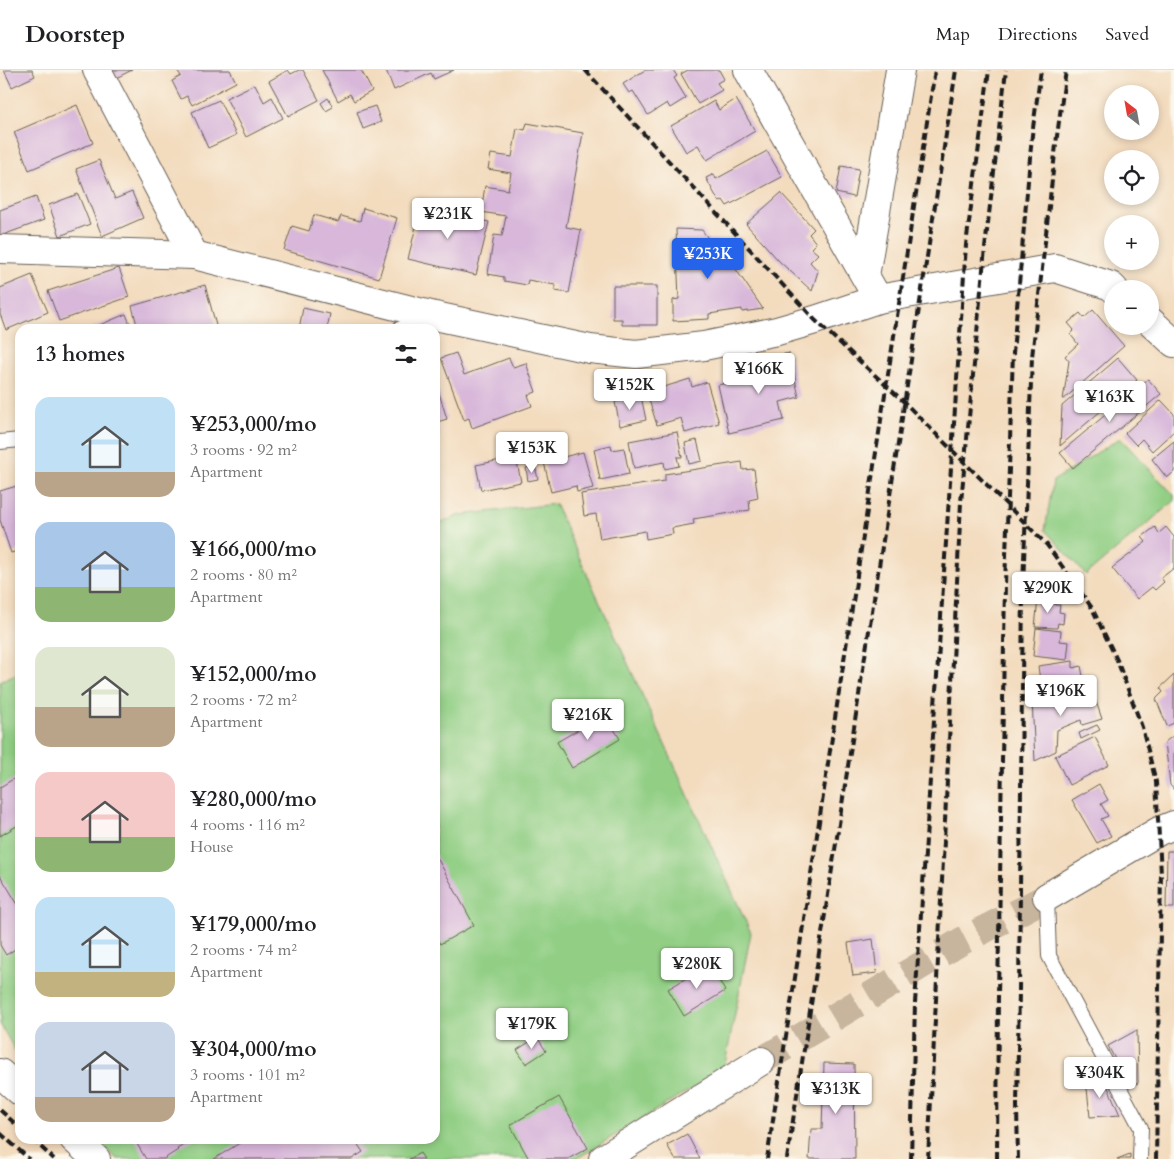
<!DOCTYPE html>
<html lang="en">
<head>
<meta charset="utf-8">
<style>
  :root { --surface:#fff; --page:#f6f6f6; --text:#202124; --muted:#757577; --line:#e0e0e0; --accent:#2563eb }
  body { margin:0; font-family:Cardo,serif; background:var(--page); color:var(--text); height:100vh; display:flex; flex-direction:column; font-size:19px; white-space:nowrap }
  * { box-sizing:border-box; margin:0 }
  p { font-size:16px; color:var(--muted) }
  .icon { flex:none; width:28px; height:28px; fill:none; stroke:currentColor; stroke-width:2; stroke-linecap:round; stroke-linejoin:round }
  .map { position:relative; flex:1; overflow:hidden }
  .panel { position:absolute; left:15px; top:254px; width:425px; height:820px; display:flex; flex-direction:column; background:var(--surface); border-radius:15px; box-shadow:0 2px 8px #0003 }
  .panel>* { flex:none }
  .needle { width:32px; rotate:329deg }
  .buttons { position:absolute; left:1104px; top:15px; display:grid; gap:10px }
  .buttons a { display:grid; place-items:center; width:55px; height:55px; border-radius:50%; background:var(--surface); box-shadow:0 2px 8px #0003; font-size:25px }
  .price { position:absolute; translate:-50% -42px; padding:0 11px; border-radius:5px; background:#fff; color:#222; font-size:16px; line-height:32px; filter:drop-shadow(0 1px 2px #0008) }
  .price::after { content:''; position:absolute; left:50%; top:30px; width:15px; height:11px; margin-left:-8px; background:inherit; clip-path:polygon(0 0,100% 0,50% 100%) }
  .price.active { background:var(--accent); color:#fff }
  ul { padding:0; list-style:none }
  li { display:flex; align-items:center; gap:15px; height:125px; padding:0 20px }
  li span { display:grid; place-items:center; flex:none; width:140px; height:100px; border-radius:15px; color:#555 }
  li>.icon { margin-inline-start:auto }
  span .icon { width:60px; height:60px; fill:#fffc; stroke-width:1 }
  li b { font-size:21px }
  h2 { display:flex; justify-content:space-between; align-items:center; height:60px; padding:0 20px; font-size:21px }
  header { display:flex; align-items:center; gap:30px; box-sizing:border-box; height:70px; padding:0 25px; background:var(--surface); border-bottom:1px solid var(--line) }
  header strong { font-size:24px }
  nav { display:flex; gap:28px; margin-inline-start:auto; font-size:18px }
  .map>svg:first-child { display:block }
</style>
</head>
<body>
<header>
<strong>Doorstep</strong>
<nav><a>Map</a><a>Directions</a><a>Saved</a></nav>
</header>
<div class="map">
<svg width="1174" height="1089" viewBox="0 0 1174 1089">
  <rect width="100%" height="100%" fill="#fbf7ec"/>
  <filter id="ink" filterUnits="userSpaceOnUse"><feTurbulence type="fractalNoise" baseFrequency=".02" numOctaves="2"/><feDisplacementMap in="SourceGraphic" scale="10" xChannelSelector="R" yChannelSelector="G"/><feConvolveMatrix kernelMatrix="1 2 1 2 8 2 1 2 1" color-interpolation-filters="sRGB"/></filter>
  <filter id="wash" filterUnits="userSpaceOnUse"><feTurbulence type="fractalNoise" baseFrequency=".0096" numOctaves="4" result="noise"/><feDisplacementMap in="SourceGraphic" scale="20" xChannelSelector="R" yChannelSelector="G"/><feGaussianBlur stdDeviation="1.12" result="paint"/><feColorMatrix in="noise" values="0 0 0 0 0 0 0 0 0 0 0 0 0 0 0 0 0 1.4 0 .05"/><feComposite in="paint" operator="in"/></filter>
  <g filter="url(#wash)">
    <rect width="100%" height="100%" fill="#f3dbbe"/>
    <path fill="#92cf85" stroke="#577650" d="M1120 368 1174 425V431L1086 505 1045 460 1053 411Z
      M555 434 751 863 724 999 576 1089H117L94 1069H435V455L460 445Z
      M20 602V989L0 954V611Z"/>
    <g id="blocks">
      <path fill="#d8b7da" d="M4 0H32L35 6 12 17Z
        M109 0H132L114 9Z
        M177 0H230L236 12 192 35 187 26 181 29 172 11 181 6Z
        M288 0 291 4 299 0H303L319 30 288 46 269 11Z
        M322 0H361L372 21 354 31 350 24 338 31Z
        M386 0H454L434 9 431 3 394 20Z
        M645 0H673L677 6 674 8 686 28 670 38 667 33 648 45 633 21 629 23 623 14Z
        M688 0H719L724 9 717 13 722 20 698 34 681 4Z
        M255 14 264 32 272 27 283 48 246 67 226 28Z
        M328 28 333 37 326 41 321 33Z
        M736 29 755 61 707 90 698 75 686 82 671 56 714 31 719 40Z
        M219 30 236 65 208 78 192 42Z
        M77 35 93 73 29 100 14 62Z
        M375 36 381 52 363 59 357 42Z
        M527 53 583 63 566 157 581 160 569 223 555 221V215L528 210 527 215 504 211V207L488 204 494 165 502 166 506 146 481 142 485 116 508 120 511 103 488 99 491 84 512 87 517 58 525 60Z
        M767 81 782 107 727 136 723 130 719 132 706 108 714 104 716 109Z
        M99 90 115 129 132 122 143 148 102 166 76 99Z
        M841 96 859 99 854 127 836 123Z
        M781 123 814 159 809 164 816 173 811 178 818 184 810 192 818 201 812 221 779 191 746 154Z
        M78 124 90 154 60 166 49 135Z
        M36 127 44 150 0 166V140Z
        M421 136 489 152 476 205 408 189Z
        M363 138 397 148 379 208 284 180 292 156 309 161 314 145 338 152 341 146 360 151Z
        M676 159 702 160 710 171 716 170 763 239 742 242V239L709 244V249L673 251V230L679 229Z
        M119 198 129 227 59 251 48 221Z
        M32 205 48 242 6 260 0 244V218Z
        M205 215 217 259H163L162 256 152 259H138L132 236Z
        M613 216H657V255H622V249H613Z
        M303 238 330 244 327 259H299Z
        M1093 240 1124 276 1063 330 1069 291 1065 286 1078 274 1070 264 1074 260 1068 253 1080 243 1084 248Z
        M126 244 132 259H90Z
        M456 283 464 305 509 288 513 297 526 293 536 322 528 325 532 336 472 358 469 348 464 350 441 288Z
        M789 283 799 327 780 332 784 350 729 363 718 315 759 306 755 291Z
        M1118 288 1137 310 1060 376 1062 336Z
        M690 309 692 317 707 312 719 353 685 363 681 348 657 355 648 327 653 326 651 321Z
        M1148 309 1161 324 1073 398 1060 383Z
        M435 310 447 349 437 352 440 364 435 366Z
        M641 326 646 350 620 356 615 332Z
        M1161 330 1174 344V361L1152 381 1142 369 1136 375 1125 363Z
        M677 362 682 387H677L679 396 665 399 664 392 634 398 629 371Z
        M697 370 702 391 689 394 685 373Z
        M1174 371V402L1167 408 1152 389Z
        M611 375 612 380 624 378 629 404 600 410 594 379Z
        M583 382 593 418 577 422 576 416 551 422 544 392Z
        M516 387 521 412 481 420 476 395Z
        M742 392 743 400 754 399 758 428 749 430 750 440 693 449 694 454 672 458 673 464 646 469 645 461 600 469 596 444 584 446 581 424 665 411V404Z
        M535 396 538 409 528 411 526 398Z
        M20 415V480L11 483 0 450V421Z
        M1155 457 1159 463 1166 457 1174 467V498L1161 508 1164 512 1155 520 1152 517 1137 529 1112 498 1146 472 1142 467Z
        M1038 529 1055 530V535H1060L1059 542 1064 543 1063 554 1058 553 1057 558 1035 557Z
        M1036 558 1061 561 1060 571 1069 572 1067 590 1033 586Z
        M1073 591V598L1081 596 1084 611 1041 618 1038 596Z
        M1174 605V653L1167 656 1156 629 1163 622 1160 618Z
        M1091 617 1102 649 1082 655 1081 650 1057 660 1056 681 1035 691 1032 629Z
        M605 644 620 669 572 698 557 672Z
        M1097 655 1100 660 1081 669 1079 663Z
        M1174 665V720L1170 715 1165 672Z
        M1095 667 1109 695 1069 715 1055 686Z
        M20 705V754L0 766V717Z
        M1099 714 1108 730 1101 734 1108 746 1101 749 1111 766 1097 773 1072 730Z
        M1167 781H1174V838H1166Z
        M435 784 474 855 440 874 435 866Z
        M0 805 20 838V876L6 885 0 875Z
        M873 869 877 903 853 906 848 873Z
        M710 894 725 921 684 946 668 919Z
        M1137 960 1138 1013 1130 1017 1108 976Z
        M537 967 546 981 526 994 517 980Z
        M824 993 854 994 855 1089H809L811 1059H822Z
        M1104 1008 1120 1045 1090 1047 1086 1009Z
        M559 1027 588 1078 568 1089H529L510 1055Z
        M687 1064 700 1089H675L667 1075Z
        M134 1069H194L177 1079 178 1080 164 1089H146Z
        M246 1069H354L363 1082 352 1089H214Z
        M420 1083 424 1089H409Z
        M1130 1084V1089H1117Z"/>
    </g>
  </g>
  <g filter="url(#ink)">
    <use href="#blocks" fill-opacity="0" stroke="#675f55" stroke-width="1"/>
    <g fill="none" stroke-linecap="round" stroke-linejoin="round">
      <path stroke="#c8b59e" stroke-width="28" stroke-dasharray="28 14" stroke-linecap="butt" d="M761 991 962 871 1047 827"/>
      <defs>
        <path id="lane" d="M399 259 429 248
          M0 372 20 370
          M1047 827 1049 886 1141 1058 1140 1089"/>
        <path id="street" d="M97 0 194 185
          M748 0 878 229
          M865 206 900 0
          M1047 827 1159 761 1174 755
          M0 1003 20 1021
          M74 1069 96 1089
          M603 1089 761 991"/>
        <path id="secondary" d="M0 179 194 185 435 246 590 279 636 284 704 276 777 261 815 250 878 229 1055 198 1111 216 1114 219
          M1150 251 1174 273"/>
      </defs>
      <use href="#lane" stroke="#675f55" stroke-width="16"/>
      <use href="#street" stroke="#675f55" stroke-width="30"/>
      <use href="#secondary" stroke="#675f55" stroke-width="30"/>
      <use href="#lane" stroke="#fff" stroke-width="14"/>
      <use href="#street" stroke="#fff" stroke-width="28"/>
      <use href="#secondary" stroke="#fff" stroke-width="28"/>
      <path stroke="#1c1c1c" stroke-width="4" stroke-dasharray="8 4" stroke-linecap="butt" d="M585 0 815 250 903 331 1047 475 1092 538 1117 590 1142 657 1156 712 1161 804 1156 1089
        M0 1040 20 1058
        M0 1063 29 1089
        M32 1069 54 1089
        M767 1089 935 0
        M787 1089 956 0
        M911 1089 915 933 966 175 989 0
        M928 1089 961 432 985 178 1006 0
        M997 1089 998 925 1005 515 1013 283 1032 65 1041 0
        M1018 1089 1017 1036 1019 921 1023 516 1032 287 1057 66 1066 0"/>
    </g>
  </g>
</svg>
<div class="buttons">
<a><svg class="needle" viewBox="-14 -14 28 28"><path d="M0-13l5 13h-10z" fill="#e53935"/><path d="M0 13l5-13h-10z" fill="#757577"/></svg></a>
<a><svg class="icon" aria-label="locate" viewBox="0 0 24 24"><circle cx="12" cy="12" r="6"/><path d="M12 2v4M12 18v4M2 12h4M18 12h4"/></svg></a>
<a>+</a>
<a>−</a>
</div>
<b class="price" style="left:448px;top:170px">¥231K</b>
<b class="price active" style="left:708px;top:210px">¥253K</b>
<b class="price" style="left:759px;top:325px">¥166K</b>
<b class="price" style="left:630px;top:341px">¥152K</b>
<b class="price" style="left:1110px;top:353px">¥163K</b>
<b class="price" style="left:532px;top:404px">¥153K</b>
<b class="price" style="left:1048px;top:544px">¥290K</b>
<b class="price" style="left:1061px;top:647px">¥196K</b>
<b class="price" style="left:588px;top:671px">¥216K</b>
<b class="price" style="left:697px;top:920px">¥280K</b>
<b class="price" style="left:532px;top:980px">¥179K</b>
<b class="price" style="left:1100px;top:1029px">¥304K</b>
<b class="price" style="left:836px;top:1045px">¥313K</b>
<section class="panel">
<h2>13 homes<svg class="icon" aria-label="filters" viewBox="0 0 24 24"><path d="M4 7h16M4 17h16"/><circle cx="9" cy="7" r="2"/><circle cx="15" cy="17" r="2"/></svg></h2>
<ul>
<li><span style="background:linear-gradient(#bfe0f5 75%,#b9a48a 0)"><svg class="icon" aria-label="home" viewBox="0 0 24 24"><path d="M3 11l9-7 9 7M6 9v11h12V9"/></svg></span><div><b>¥253,000/mo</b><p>3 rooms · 92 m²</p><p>Apartment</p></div></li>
<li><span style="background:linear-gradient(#a9c7e8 65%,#8fb573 0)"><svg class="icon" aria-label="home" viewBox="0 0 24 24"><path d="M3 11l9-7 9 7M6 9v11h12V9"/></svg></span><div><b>¥166,000/mo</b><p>2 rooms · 80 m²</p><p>Apartment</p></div></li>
<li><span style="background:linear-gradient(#dfe7d0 60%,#b9a48a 0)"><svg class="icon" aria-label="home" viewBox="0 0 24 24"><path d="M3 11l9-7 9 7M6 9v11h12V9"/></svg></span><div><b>¥152,000/mo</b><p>2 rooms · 72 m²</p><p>Apartment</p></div></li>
<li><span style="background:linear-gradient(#f6c9c9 65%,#8fb573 0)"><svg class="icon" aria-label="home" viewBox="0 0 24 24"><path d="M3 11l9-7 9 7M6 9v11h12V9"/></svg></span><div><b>¥280,000/mo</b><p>4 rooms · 116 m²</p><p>House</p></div></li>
<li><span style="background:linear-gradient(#bfe0f5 75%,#c2b280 0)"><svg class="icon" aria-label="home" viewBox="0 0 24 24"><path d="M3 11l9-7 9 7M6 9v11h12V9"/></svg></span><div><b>¥179,000/mo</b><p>2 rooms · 74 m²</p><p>Apartment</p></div></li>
<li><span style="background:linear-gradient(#c9d6e8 75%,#b9a48a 0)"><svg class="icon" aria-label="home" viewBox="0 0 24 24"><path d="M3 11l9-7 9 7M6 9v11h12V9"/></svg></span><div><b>¥304,000/mo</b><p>3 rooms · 101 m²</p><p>Apartment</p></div></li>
</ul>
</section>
</div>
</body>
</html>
